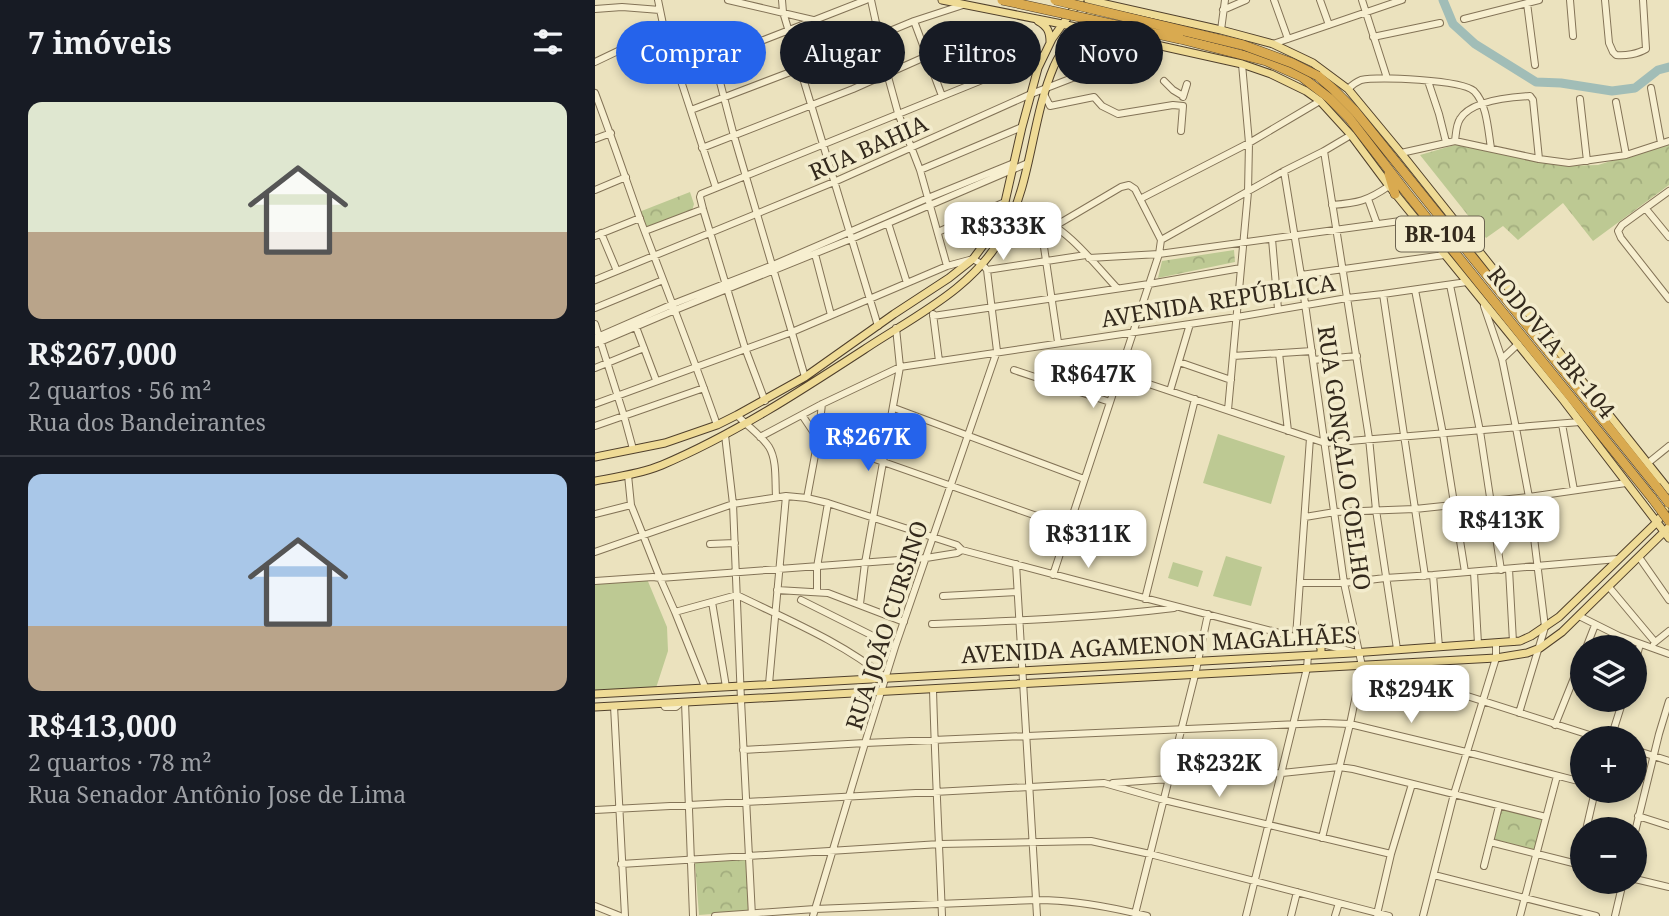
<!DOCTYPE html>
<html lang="pt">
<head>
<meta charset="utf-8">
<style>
  :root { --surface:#171b24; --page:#20242c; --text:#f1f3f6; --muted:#9ea1a6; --line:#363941; --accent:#2563eb }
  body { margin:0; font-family:"Noto Serif",serif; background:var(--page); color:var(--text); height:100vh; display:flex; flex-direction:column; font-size:26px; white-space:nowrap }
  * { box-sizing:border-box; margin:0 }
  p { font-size:23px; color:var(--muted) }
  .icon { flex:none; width:38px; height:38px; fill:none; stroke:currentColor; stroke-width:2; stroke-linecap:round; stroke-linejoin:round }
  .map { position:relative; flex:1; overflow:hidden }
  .details { display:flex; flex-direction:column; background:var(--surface); width:595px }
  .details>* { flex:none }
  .hud { position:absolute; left:21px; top:21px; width:665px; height:63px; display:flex; gap:14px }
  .tools { position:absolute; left:975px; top:635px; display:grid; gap:14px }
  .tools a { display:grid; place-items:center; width:77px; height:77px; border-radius:50%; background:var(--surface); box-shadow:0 4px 10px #0003; font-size:35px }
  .price { position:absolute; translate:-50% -60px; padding:0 16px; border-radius:14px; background:#fff; color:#222; font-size:23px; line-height:46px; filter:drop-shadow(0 2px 4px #0008) }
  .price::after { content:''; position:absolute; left:50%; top:42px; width:21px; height:16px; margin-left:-10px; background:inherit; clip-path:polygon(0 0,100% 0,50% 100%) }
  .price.selected { background:var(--accent); color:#fff }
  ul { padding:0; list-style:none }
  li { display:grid; align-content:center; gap:14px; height:371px; padding:0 28px }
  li+li { border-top:2px solid var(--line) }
  li span { display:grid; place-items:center; height:217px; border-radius:14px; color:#555 }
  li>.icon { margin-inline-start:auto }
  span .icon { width:126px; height:126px; fill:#fffc; stroke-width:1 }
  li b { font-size:30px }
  h2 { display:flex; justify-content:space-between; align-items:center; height:84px; padding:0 28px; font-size:30px }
  .chip { padding:0 24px; border-radius:32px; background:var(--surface); box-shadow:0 4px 10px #0003; font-size:24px; line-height:63px }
  .chip.selected { background:var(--accent); color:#fff }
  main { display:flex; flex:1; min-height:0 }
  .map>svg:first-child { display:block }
</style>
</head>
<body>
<main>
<section class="details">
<h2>7 imóveis<svg class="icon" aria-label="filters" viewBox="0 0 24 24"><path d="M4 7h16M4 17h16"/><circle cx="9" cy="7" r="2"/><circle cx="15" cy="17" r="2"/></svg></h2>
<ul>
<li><span style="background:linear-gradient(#dfe7d0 60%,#b9a48a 0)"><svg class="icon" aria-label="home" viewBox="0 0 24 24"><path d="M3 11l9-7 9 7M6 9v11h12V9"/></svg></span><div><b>R$267,000</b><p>2 quartos · 56 m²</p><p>Rua dos Bandeirantes</p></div></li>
<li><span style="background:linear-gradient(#a9c7e8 70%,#b9a48a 0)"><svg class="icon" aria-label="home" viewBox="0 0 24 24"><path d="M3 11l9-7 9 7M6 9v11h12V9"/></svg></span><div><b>R$413,000</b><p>2 quartos · 78 m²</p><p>Rua Senador Antônio Jose de Lima</p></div></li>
</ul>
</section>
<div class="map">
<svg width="1074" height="916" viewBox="0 0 1074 916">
  <defs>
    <pattern id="forest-crowns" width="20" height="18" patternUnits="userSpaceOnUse" patternTransform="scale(1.75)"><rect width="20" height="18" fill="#bdc993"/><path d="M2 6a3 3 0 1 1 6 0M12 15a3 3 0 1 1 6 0" fill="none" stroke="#a3ad7e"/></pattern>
  </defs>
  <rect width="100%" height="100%" fill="#ebe2be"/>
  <path fill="url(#forest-crowns)" d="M1074 143V185L998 241 968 203 923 240 908 226 891 238 825 155 863 144 932 160 968 166 1003 165Z
    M95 192 99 204 97 211 51 229 44 212Z
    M639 250 640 262 563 278 567 261Z
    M904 806 951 817 941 853 895 842Z
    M153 859 157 911 104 915 100 863Z"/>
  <path fill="#bdc993" d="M466 357 509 372 501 395 458 380Z
    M623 434 690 456 676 504 608 483Z
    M631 556 667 567 656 606 618 596Z
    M578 562 608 571 603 587 573 578Z
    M52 579 72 627 73 651 61 688 0 691V583Z"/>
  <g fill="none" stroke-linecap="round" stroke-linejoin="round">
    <path stroke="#a1bdb7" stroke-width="9" d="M848 0 858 24 880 44 941 82 966 83 1017 91 1040 88 1063 70 1074 67"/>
    <defs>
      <path id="minor" d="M63 0 69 29 121 188
        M133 0 218 20
        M187 0 188 12 283 326
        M276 0 292 73 303 113 325 170 352 266
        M679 0 693 39
        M725 0 734 25
        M767 0 792 78
        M975 0 978 36
        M1010 0 1014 43 1018 52 1021 55C1030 56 1043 54 1051 49L1048 0
        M932 3 940 65
        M0 9 27 7 65 10
        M628 10 651 0
        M869 19 944 0
        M319 21 347 96
        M626 30 630 0
        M778 37 845 23
        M678 44 807 0
        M119 59 139 136 210 377
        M0 62 69 29
        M84 73 271 0
        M569 81 578 90 588 96
        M833 81 844 114 851 142
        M1056 88 1066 143
        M753 89C757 85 761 82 766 80 783 76 867 80 879 91 892 104 893 130 896 148
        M0 93C16 135 30 177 45 219 71 288 98 356 122 425
        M449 94 455 106 499 97 507 106 523 114 578 105 588 106 586 131
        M588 97 592 84
        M985 99 992 161
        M1021 102 1031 155
        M96 110 206 68 319 21 368 5
        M0 139 16 133
        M860 141C861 134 861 125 865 119 876 100 916 97 935 96L938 100 944 159
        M107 148 258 89 332 56 388 36 407 30 422 29 432 33 436 38 438 60
        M729 151 774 438 781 510 802 649
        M806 153 860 141 944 159 974 163 1031 155 1074 141
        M325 170 427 127
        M689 171 706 275 749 583 767 666 755 724 727 838
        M0 190 31 177
        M1074 191 1027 225 1023 231 1026 238 1074 299
        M545 199 654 143 725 101
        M773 199 782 224
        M737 205C763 203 772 201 794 186
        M1051 209 1074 237
        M445 220 463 342
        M415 222C424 221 434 218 443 219 469 224 503 268 522 288
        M293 223 312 283
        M50 231 108 209
        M343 232 410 202
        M6 233 22 271
        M0 236 45 218
        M677 239 683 309
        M566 240 689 171 729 151 756 135
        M220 254 236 315
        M494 258 564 254 820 219
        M392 270 491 255
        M706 275 849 255
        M0 280 239 182 436 94 560 46
        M855 285 885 431 906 570
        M820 290 848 434 870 572
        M788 294 830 576
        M889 306 907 359 921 428 934 497 950 627 924 713
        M0 308 68 280
        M338 314 344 361
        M338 316 554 284 646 268
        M0 324 29 416 38 449
        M41 327 61 380
        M0 338 78 304 178 265 333 198 419 163
        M0 344 80 310 256 239 433 163
        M684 353 693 431
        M638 356 717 351
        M907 359 923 344
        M718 360 762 356
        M584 362 636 380
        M0 368 49 348
        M419 370 515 402
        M524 374 730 443 985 422
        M575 391 595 324
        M170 401 150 348 108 209 105 197 106 194 449 55
        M0 404 197 332 352 266 378 259 388 265 392 270 402 351 300 647 270 743 218 916
        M299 408 489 479
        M633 410 653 192 654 143 647 64
        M142 415C152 426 166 435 174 447 182 460 180 481 181 496
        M207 415 223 439 473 527
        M967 424 979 490
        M0 426 109 388
        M130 435 138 504 146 700 157 916
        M165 437 227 404 305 367 642 317 752 298 788 294 872 282
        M1053 463 1074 446
        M33 475 36 505 48 535 65 578 80 612 110 687
        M212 498 223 439 227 404
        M0 514 36 505
        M710 517 740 512 820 509 934 497 1031 483
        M115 544 140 543
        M0 552 138 504 191 496 212 498 233 503 362 545 367 550C497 585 627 618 758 652
        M1044 557 1074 600
        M421 564 442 916
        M914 569 918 642
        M879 572 883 644
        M458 575 564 254 566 240 540 189 534 185 526 187 460 226
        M838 575 844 647
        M0 581 58 577 65 578 331 558 362 553 367 550
        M705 583H749L790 578 838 575 1023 559
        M1014 587 1060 642
        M182 590 233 593 309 622
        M222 591V567L233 503
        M348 596 422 592
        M550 599 600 399
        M206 600 300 647
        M117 602 131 687
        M265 604 270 563 305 367 301 328
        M80 612 142 595C193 620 247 642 291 678
        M984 616 1024 636 1074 654
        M337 624C417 621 499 618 579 608
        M701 637 715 438
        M1059 643 1074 631
        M991 648 1000 625
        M1040 663 1045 644
        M778 666 1004 738
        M174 684 191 496
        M338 689C340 765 344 840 347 916
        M90 702 98 916
        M68 704 70 707H81L86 703
        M19 706 30 916
        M960 725 987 658
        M1016 738 1028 700
        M148 750 270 743 729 723 755 724 871 752 987 782
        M1040 750 1074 761
        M518 783 574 779 599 775 687 773 744 767 758 769 951 817
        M0 810 509 783 569 800 796 854
        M1043 816 1074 826
        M991 830 1000 791
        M1040 832 1064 734 1074 701
        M895 842 978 863 982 862 987 848
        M26 864 345 844 496 841 555 854 794 916
        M889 866 904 806
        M839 875 1001 916
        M1040 879 1074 887
        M0 906 25 916
        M540 914 600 675 613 614
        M782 914 796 854 817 784
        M120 916 220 909 442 900C479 900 516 907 552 916
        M651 916 712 668 713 655
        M696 916 702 892
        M740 916 744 903
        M828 916 859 794 901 658V644
        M925 916 962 776
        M1020 916 1028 882"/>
      <path id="major" d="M347 0 467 24 647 64 676 74 711 91 725 101 756 135 794 186 969 401 1074 538
        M493 0 626 30 678 44 718 63 753 89 806 153 1074 490
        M443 21C452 26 455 31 455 42
        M0 457 70 443 122 425 142 415 210 377 299 314 354 278 378 259 395 236 410 202 427 127 443 68 457 39 485 0
        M0 481C22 477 45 474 67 465 140 434 207 390 273 347 322 315 381 286 409 233 437 181 436 120 459 66 469 44 487 25 502 6
        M723 643 726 648V654
        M0 694 757 653 925 641 936 636 964 617 1062 522 1070 510
        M0 707 901 658 932 653 945 648 967 632 1074 527"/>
      <path id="highway" d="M585 39 671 61 707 77 734 98 754 118 811 192 1057 498
        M723 76 738 89 760 111 1061 486
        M794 174 800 194"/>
    </defs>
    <use href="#minor" stroke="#837357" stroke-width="8"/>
    <use href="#major" stroke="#50402c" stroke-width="9"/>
    <use href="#highway" stroke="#50402c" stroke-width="10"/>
    <use href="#minor" stroke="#f7efd0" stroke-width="6"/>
    <use href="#major" stroke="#efdb96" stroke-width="7"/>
    <use href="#highway" stroke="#d9aa50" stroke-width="9"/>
    <defs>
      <path id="highway-bridge" d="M407 0 585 39
        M460 0 648 45 697 63 723 76
        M1061 486 1074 503
        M1057 498 1074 521"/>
    </defs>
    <use href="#highway-bridge" stroke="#50402c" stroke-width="10" stroke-linecap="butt"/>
    <use href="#highway-bridge" stroke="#d9aa50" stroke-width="9"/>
  </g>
  <g text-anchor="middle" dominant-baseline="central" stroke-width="7" stroke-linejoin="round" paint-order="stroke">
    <rect fill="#f3eccd" stroke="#6d6451" stroke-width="2" x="801" y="216.5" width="88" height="35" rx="5"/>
    <g font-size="21" font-weight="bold" fill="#33291c">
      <text x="845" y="234">BR-104</text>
    </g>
    <g font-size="23" fill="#33291c" stroke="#f3eccd">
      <text transform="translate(273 147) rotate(-24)">RUA BAHIA</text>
      <text transform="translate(623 300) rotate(-9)">AVENIDA REPÚBLICA</text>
      <text transform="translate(957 342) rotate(51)">RODOVIA BR-104</text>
      <text transform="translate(750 458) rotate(82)">RUA GONÇALO COELHO</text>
      <text transform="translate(291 625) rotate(-72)">RUA JOÃO CURSINO</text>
      <text transform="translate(564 644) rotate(-3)">AVENIDA AGAMENON MAGALHÃES</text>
    </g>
  </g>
</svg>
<div class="tools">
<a><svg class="icon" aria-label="layers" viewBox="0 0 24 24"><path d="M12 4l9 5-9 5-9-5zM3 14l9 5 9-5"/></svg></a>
<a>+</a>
<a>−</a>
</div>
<b class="price" style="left:408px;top:262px">R$333K</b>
<b class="price" style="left:498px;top:410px">R$647K</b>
<b class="price selected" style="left:273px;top:473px">R$267K</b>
<b class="price" style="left:906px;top:556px">R$413K</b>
<b class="price" style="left:493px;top:570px">R$311K</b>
<b class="price" style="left:816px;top:725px">R$294K</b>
<b class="price" style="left:624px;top:799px">R$232K</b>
<div class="hud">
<a class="chip selected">Comprar</a>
<a class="chip">Alugar</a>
<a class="chip">Filtros</a>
<a class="chip">Novo</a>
</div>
</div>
</main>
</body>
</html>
